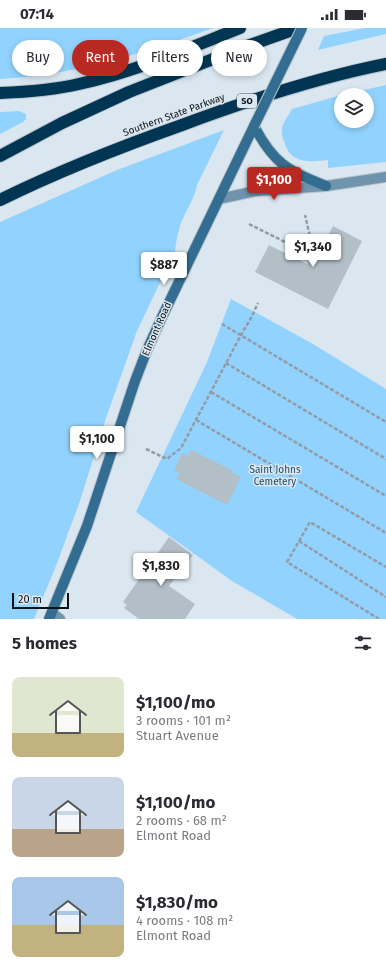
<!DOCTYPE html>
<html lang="en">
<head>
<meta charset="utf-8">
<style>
  :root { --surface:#fff; --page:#f7f7f7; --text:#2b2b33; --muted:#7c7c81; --accent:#b72921 }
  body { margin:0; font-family:"Fira Sans",sans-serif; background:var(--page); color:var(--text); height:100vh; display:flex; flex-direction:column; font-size:15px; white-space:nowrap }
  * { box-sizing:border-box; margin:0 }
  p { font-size:13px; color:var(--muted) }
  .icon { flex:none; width:22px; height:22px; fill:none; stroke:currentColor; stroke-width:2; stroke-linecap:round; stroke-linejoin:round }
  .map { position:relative; height:591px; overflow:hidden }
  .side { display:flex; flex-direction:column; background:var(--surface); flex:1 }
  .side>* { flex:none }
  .top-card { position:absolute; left:12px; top:12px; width:362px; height:36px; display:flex; gap:8px }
  .fabs { position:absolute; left:334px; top:60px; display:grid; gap:8px }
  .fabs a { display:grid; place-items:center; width:40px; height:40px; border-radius:50%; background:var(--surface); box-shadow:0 2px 6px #0003; font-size:20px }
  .scale { position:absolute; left:12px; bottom:10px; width:57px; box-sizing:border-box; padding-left:4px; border:2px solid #0e1215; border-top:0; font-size:11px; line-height:14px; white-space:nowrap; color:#0e1215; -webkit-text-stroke:3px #dbe7f0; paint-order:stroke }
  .price { position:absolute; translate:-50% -34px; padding:0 9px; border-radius:4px; background:#fff; color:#222; font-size:13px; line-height:26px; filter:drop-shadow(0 1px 2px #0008) }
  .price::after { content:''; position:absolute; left:50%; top:24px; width:12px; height:9px; margin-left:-6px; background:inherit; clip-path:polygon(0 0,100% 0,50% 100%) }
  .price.on { background:var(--accent); color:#fff }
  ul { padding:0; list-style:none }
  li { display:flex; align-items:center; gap:12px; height:100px; padding:0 12px }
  li span { display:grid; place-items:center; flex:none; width:112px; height:80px; border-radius:8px; color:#555 }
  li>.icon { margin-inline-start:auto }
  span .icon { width:48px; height:48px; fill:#fffc; stroke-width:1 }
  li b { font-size:17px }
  h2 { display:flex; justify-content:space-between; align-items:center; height:48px; padding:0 12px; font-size:17px }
  .pill { padding:0 14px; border-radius:18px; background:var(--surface); box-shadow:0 2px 6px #0003; font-size:14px; line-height:36px }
  .pill.on { background:var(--accent); color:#fff }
  .status { display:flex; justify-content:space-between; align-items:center; height:28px; padding:0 20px; background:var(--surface); direction:ltr }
  .status svg { height:11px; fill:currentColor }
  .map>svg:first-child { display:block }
</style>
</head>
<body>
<div class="status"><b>07:14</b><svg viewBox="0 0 49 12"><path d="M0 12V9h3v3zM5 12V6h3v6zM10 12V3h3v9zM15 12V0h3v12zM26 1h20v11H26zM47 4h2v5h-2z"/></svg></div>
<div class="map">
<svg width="386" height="591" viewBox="0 0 386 591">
  <rect width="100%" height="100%" fill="#dbe7f0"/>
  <path fill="#91d3fe" d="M0 0H213C143 25 76 47 0 51Z
    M365 0H386V6L318 22 324 8Z
    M386 57V134L328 140V132C311 134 291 136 285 116 283 112 281 105 282 100 283 94 289 87 292 81L341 67V93H367V67H342Z
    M19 83 26 86V91L23 94 0 106V84Z
    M224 102 197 157C195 170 186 182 181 195 178 204 176 214 175 223L137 303 106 390 80 473 56 538 34 591H0V194L117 142Z
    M231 271 313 316 386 361V591H297L232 553 136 484 207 334Z"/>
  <path fill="#b3bfc7" d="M333 198 362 213 328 281 255 244 269 217 307 236 310 229 315 232Z
    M191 422 232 442 231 444 241 449 227 477 176 451 179 445 174 443 182 425 188 428Z
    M169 509 193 527 169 558 195 576 185 591H139L124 580 127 577 123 574Z"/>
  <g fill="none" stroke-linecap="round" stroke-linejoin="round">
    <defs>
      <path id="minor" d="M52 585 60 591"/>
      <path id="tertiary" d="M219 171 256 163 326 158 386 149"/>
      <path id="secondary" d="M254 98C274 136 287 142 326 158
        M49 591 87 498 135 353 147 322 162 289 254 98"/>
      <path id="motorway" d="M0 65C26 64 53 62 79 56 134 44 187 21 240 0
        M0 128 62 95 129 64 236 22 298 0
        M0 172C59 143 120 119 182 97 249 72 316 50 386 36"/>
    </defs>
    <use href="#minor" stroke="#bac5cd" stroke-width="12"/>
    <use href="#tertiary" stroke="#bac5cd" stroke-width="12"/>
    <use href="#secondary" stroke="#bac5cd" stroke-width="12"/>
    <use href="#motorway" stroke="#bac5cd" stroke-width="14"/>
    <path stroke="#939ca3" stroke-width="2.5" stroke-dasharray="4 2" stroke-linecap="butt" d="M249 196 307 225 312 217 305 187
      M222 296 386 394
      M226 335 386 431
      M211 364 386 468
      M196 392 386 505
      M146 421 167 431 181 420 241 307 251 290 258 275
      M299 513 386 569
      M379 591 287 534 310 494 386 539"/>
    <use href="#minor" stroke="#7094ad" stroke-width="10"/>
    <use href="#tertiary" stroke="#7094ad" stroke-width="10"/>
    <use href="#secondary" stroke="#336d91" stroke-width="10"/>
    <use href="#motorway" stroke="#003653" stroke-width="12"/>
    <defs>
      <path id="secondary-bridge" d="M254 98 302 0"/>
    </defs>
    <use href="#secondary-bridge" stroke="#bac5cd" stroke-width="12" stroke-linecap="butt"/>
    <use href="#secondary-bridge" stroke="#336d91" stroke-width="10"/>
  </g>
  <g text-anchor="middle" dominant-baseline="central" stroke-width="3" stroke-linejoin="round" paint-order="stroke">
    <rect fill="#dbe7f0" stroke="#4c5257" stroke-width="1" x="237" y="66" width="20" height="14" rx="3"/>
    <g font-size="9" font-weight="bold" fill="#0e1215">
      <text x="247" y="73">SO</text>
    </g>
    <g font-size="10" fill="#0e1215" stroke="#dbe7f0">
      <text transform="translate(174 87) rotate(-20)">Southern State Parkway</text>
      <text transform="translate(157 301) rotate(-66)">Elmont Road</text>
    </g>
    <g font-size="10" fill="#244b64" stroke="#dbe7f0">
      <text x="275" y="442">Saint Johns<tspan x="275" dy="12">Cemetery</tspan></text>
    </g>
  </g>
</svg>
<div class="fabs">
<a><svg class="icon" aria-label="layers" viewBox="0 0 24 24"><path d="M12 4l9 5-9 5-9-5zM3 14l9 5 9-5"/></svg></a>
</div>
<div class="scale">20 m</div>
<b class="price on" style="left:274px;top:173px">$1,100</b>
<b class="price" style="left:313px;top:240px">$1,340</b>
<b class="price" style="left:164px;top:258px">$887</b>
<b class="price" style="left:97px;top:432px">$1,100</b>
<b class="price" style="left:161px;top:559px">$1,830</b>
<div class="top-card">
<a class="pill">Buy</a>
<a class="pill on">Rent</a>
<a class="pill">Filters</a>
<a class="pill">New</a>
</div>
</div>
<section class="side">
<h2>5 homes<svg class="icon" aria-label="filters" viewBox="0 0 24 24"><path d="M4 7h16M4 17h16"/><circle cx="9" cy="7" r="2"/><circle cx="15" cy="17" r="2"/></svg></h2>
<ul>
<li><span style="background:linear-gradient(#dfe7d0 70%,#c2b280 0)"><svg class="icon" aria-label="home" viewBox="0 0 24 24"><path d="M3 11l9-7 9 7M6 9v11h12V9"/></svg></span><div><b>$1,100/mo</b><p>3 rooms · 101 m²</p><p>Stuart Avenue</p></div></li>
<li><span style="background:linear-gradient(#c9d6e8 65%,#b9a48a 0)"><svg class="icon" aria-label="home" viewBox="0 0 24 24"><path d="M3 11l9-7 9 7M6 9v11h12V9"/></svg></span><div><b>$1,100/mo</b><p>2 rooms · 68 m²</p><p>Elmont Road</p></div></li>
<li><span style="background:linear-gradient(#a9c7e8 60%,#c2b280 0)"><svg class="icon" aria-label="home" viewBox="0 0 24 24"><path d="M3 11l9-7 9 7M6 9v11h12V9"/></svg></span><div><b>$1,830/mo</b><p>4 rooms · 108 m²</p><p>Elmont Road</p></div></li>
</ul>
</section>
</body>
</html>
